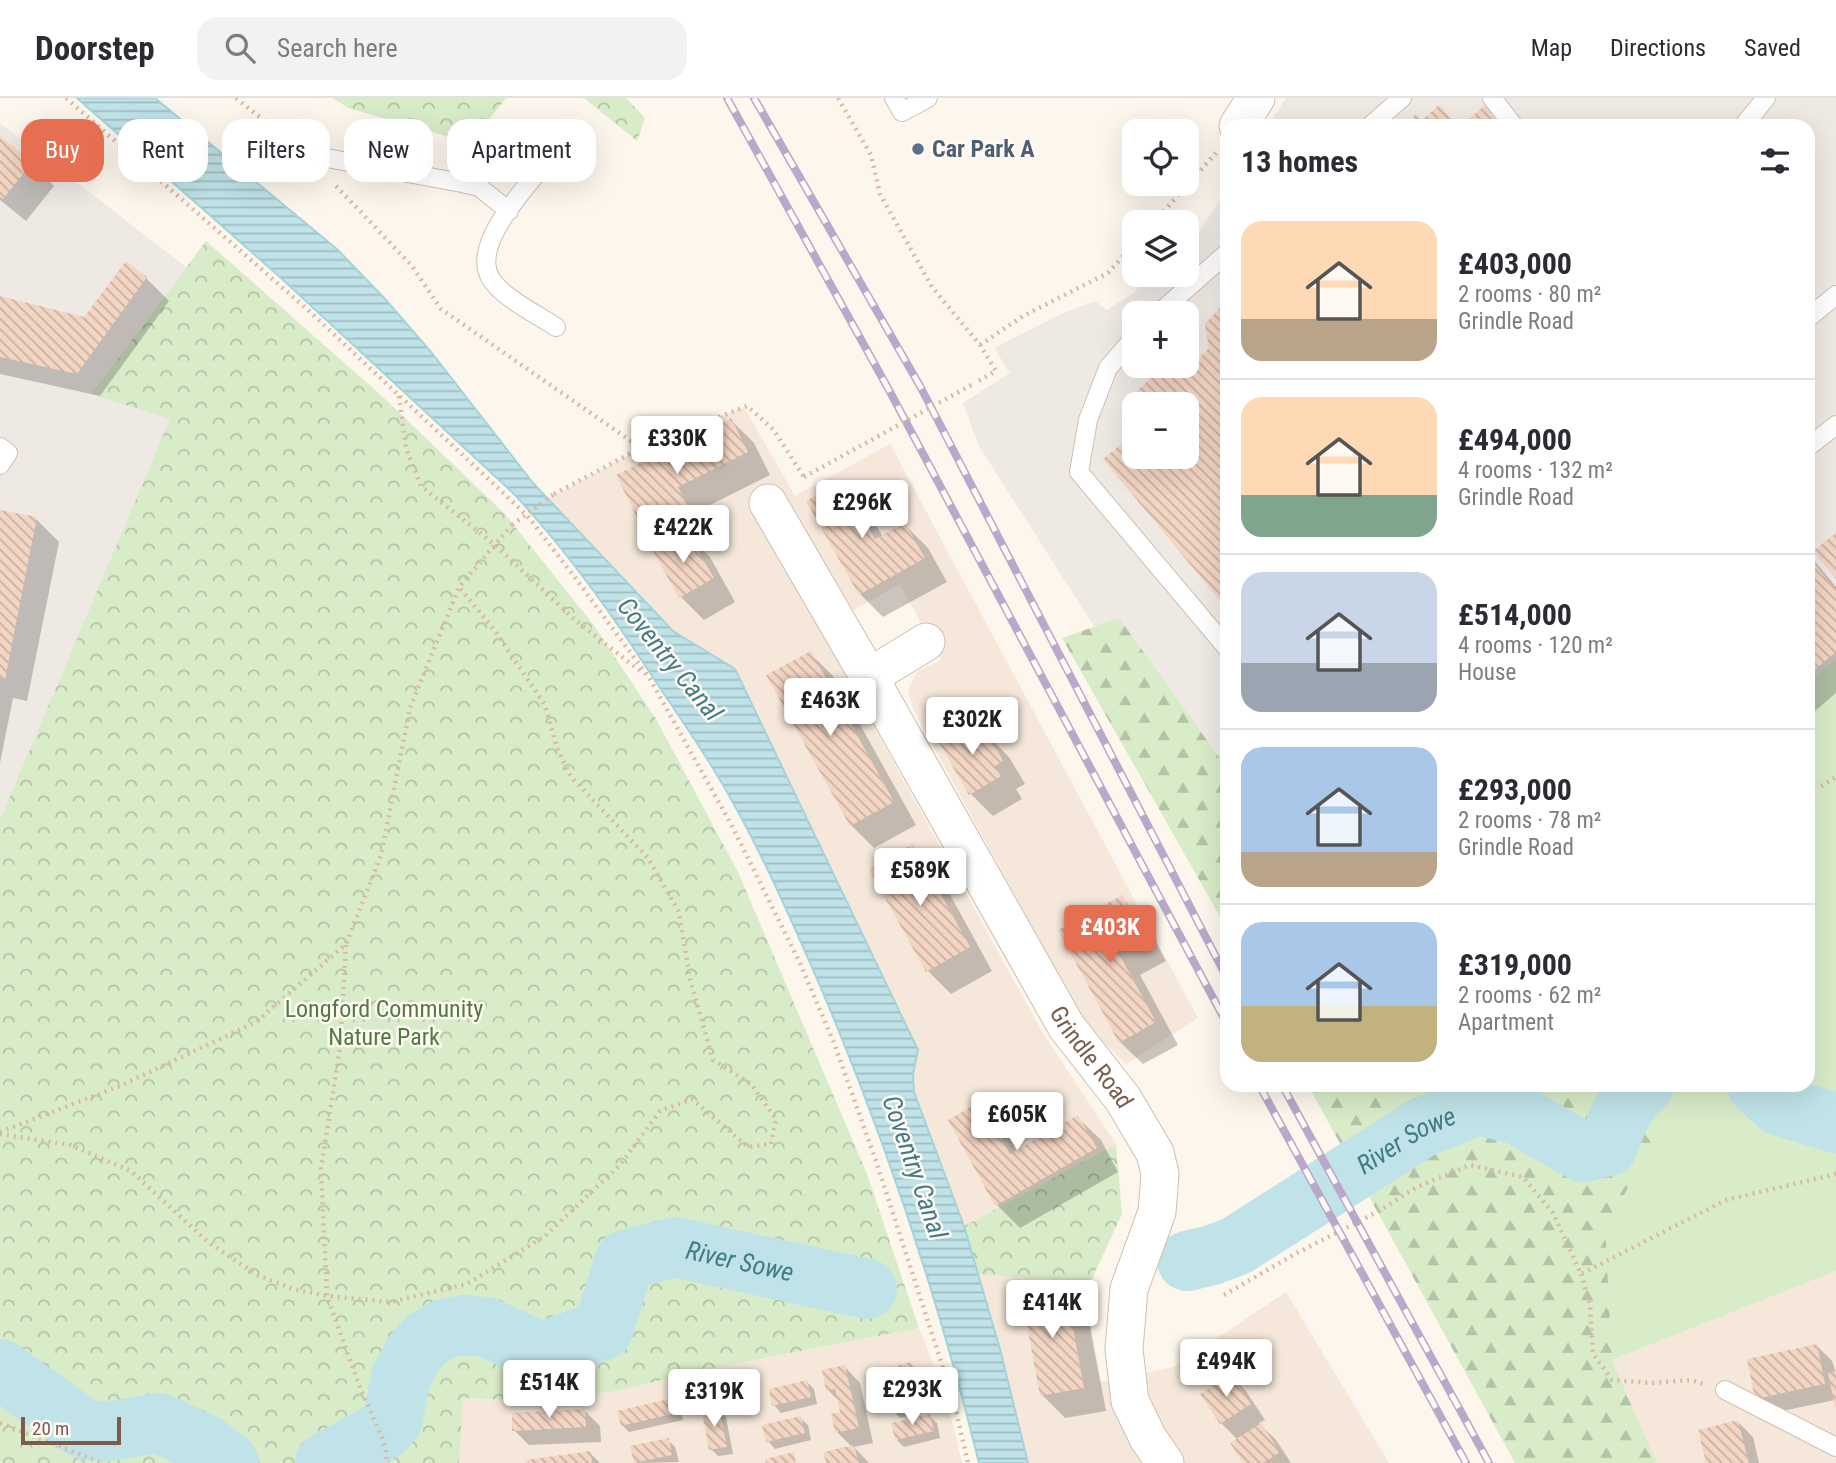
<!DOCTYPE html>
<html lang="en">
<head>
<meta charset="utf-8">
<style>
  :root { --surface:#fff; --page:#f2f2f3; --text:#2b2b33; --muted:#7c7c81; --line:#e1e1e2; --accent:#e76f51 }
  body { margin:0; font-family:"Roboto Condensed",sans-serif; background:var(--page); color:var(--text); height:100vh; display:flex; flex-direction:column; font-size:26px; white-space:nowrap }
  * { box-sizing:border-box; margin:0 }
  p { font-size:23px; color:var(--muted) }
  .icon { flex:none; width:38px; height:38px; fill:none; stroke:currentColor; stroke-width:2; stroke-linecap:round; stroke-linejoin:round }
  .map { position:relative; flex:1; overflow:hidden }
  .details { position:absolute; left:1220px; top:21px; width:595px; height:973px; display:flex; flex-direction:column; background:var(--surface); border-radius:21px; box-shadow:0 7px 28px #0002 }
  .details>* { flex:none }
  .guide { position:absolute; left:21px; top:21px; width:665px; height:63px; display:flex; gap:14px }
  .buttons { position:absolute; left:1122px; top:21px; display:grid; gap:14px }
  .buttons a { display:grid; place-items:center; width:77px; height:77px; border-radius:14px; background:var(--surface); box-shadow:0 7px 28px #0002; font-size:35px }
  .scale { position:absolute; left:21px; bottom:18px; width:100px; box-sizing:border-box; padding-left:7px; border:4px solid #7a5c4d; border-top:0; font-size:19px; line-height:24px; white-space:nowrap; color:#7a5c4d; -webkit-text-stroke:5px #fffaf3; paint-order:stroke }
  .price { position:absolute; translate:-50% -60px; padding:0 16px; border-radius:7px; background:#fff; color:#222; font-size:23px; line-height:46px; filter:drop-shadow(0 2px 4px #0008) }
  .price::after { content:''; position:absolute; left:50%; top:42px; width:21px; height:16px; margin-left:-10px; background:inherit; clip-path:polygon(0 0,100% 0,50% 100%) }
  .price.active { background:var(--accent); color:#fff }
  ul { padding:0; list-style:none }
  li { display:flex; align-items:center; gap:21px; height:175px; padding:0 21px }
  li+li { border-top:2px solid var(--line) }
  li span { display:grid; place-items:center; flex:none; width:196px; height:140px; border-radius:21px; color:#555 }
  li>.icon { margin-inline-start:auto }
  span .icon { width:84px; height:84px; fill:#fffc; stroke-width:1 }
  li b { font-size:30px }
  h2 { display:flex; justify-content:space-between; align-items:center; height:84px; padding:0 21px; font-size:30px }
  .tag { padding:0 24px; border-radius:21px; background:var(--surface); box-shadow:0 7px 28px #0002; font-size:24px; line-height:63px }
  .tag.active { background:var(--accent); color:#fff }
  header { display:flex; align-items:center; gap:42px; box-sizing:border-box; height:98px; padding:0 35px; background:var(--surface); border-bottom:2px solid var(--line) }
  header strong { font-size:33px }
  nav { display:flex; gap:38px; margin-inline-start:auto; font-size:24px }
  .search { width:490px; height:63px; background:var(--page); display:flex; align-items:center; gap:18px; box-sizing:border-box; padding:0 24px; border-radius:21px; color:var(--muted); font-size:26px }
  .map>svg:first-child { display:block }
</style>
</head>
<body>
<header>
<strong>Doorstep</strong>
<div class="search"><svg class="icon" aria-label="search" viewBox="0 0 24 24"><circle cx="10" cy="10" r="6"/><path d="M15 15l6 6"/></svg>Search here</div>
<nav><a>Map</a><a>Directions</a><a>Saved</a></nav>
</header>
<div class="map">
<svg width="1836" height="1365" viewBox="0 0 1836 1365">
  <defs>
    <pattern id="forest-firs" width="22" height="20" patternUnits="userSpaceOnUse" patternTransform="scale(1.75)"><rect width="22" height="20" fill="#d8ecc9"/><path d="M5 1l3.5 6h-7zM16 11l3.5 6h-7z" fill="#b4c2a5"/></pattern>
    <pattern id="park-crowns" width="20" height="18" patternUnits="userSpaceOnUse" patternTransform="scale(1.75)"><rect width="20" height="18" fill="#d8ecc9"/><path d="M2 6a3 3 0 1 1 6 0M12 15a3 3 0 1 1 6 0" fill="none" stroke="#b4c2a5"/></pattern>
    <pattern id="water-rules" width="6" height="5" patternUnits="userSpaceOnUse" patternTransform="scale(1.75)"><rect width="6" height="5" fill="#bfe3e8"/><path d="M0 2.5h6" fill="none" stroke="#a0bbbe"/></pattern>
    <pattern id="building-back-hatch" width="6" height="6" patternUnits="userSpaceOnUse" patternTransform="scale(1.75)"><rect width="6" height="6" fill="#f3d5c3"/><path d="M-1 5l2 2M0 0l6 6M5-1l2 2" fill="none" stroke="#cab0a1"/></pattern>
  </defs>
  <rect width="100%" height="100%" fill="#fdf6ec"/>
  <path fill="#f5e8da" d="M744 309 795 398 890 346 1198 920 1126 966 1086 928 913 611 908 592 917 574 941 562 900 486 820 531 1043 935 1116 1046 964 1128 914 994 913 976 918 952 766 638 694 547 673 533 548 401 641 350Z
    M1836 1173V1365H1657L1612 1262Z
    M978 1176 1090 1185 1091 1241 1100 1284 1174 1269 1286 1194 1389 1365H1028L1000 1251Z
    M919 1230 946 1298 962 1365H459L462 1300 509 1302 612 1294 703 1272Z"/>
  <path fill="#efe9e4" fill-rule="evenodd" d="M1286 0H1836V562L1808 584V28H1268Z
    M0 25 186 169 92 295 171 320 0 723Z
    M1227 91V737L979 348 963 305 1010 275 994 250 1059 217 1095 203 1107 212 1135 194 1146 177H1165L1168 179 1170 177H1186L1187 152ZM1134 215H1186V268H1134ZM1134 306H1186V359H1134Z"/>
  <path fill="#d8ecc9" d="M1836 562V1173L1612 1262 1335 987H1808V584Z"/>
  <path fill="url(#forest-firs)" d="M1119 520 1227 670V831L1062 540Z
    M1308 987H1602L1653 1046 1605 1130 1612 1262 1657 1365H1515Z"/>
  <path fill="url(#park-crowns)" d="M333 0H506L470 45 348 10Z
    M584 0H626L645 20 637 43Z
    M206 143 383 299 505 416 593 526 656 621 738 774 867 1076 919 1230 703 1272 612 1294 509 1302 463 1300 459 1365H0V722L170 321 91 296Z
    M1116 1046 1122 1116 1090 1185 978 1176 964 1128Z"/>
  <path fill="url(#water-rules)" stroke="#a5d3da" stroke-width="2" d="M77 0H155L338 152 386 202 431 254 533 385 673 533 735 571 918 952 913 976 914 994 964 1128 1000 1251 1028 1365H979C939 1203 884 1037 818 883 787 812 755 739 714 672 695 641 674 611 654 581 611 515 566 451 512 394L281 180Z"/>
  <path fill="#0003" d="M0 40 32 65 54 88 26 123 0 102Z
    M127 165 146 180 169 203 100 298 0 276V200L85 221Z
    M731 322 754 345 770 377 700 412 715 443 701 450 710 459 735 504 704 522 681 499 660 451 650 441 619 378Z
    M842 385 865 408 883 439 905 427 928 450 947 484 883 519 860 496Z
    M0 414 36 421 59 444 27 603 13 600 0 665Z
    M1808 455 1836 489V595L1808 619Z
    M810 555 833 578 916 727 874 750 851 727 769 578Z
    M968 627 981 639 986 636 1009 659 1025 686 1016 691 1022 701 993 718 970 695Z
    M913 748 936 771 992 873 951 896 928 873Z
    M1121 799 1144 822 1166 863 1140 877 1178 947 1143 966 1120 944 1060 833Z
    M981 1005 1003 1028 1017 1054 1078 1020 1101 1042 1118 1074 1020 1130 997 1107Z
    M1065 1188 1087 1211 1106 1313 1065 1320 1042 1297Z
    M1817 1248 1832 1263 1836 1275V1305L1835 1302 1772 1315 1757 1300Z
    M911 1266 926 1281 934 1312 900 1320 885 1305Z
    M845 1269 860 1285 873 1345 854 1349 869 1365H828L852 1349 837 1334 843 1315 840 1304 828 1292Z
    M1231 1278 1246 1293 1265 1322 1259 1325 1276 1342 1291 1365H1245L1238 1342 1221 1325Z
    M807 1284 814 1291 817 1306 781 1315 774 1307Z
    M673 1302 680 1310 683 1322 629 1334 622 1327Z
    M718 1312 726 1319 733 1356 718 1358 711 1351Z
    M585 1313 600 1328 601 1344 529 1347 514 1332Z
    M929 1318 937 1325 940 1340 904 1349 897 1342Z
    M800 1320 808 1327 811 1342 775 1351 768 1343Z
    M1738 1324 1753 1339 1759 1365H1708Z
    M668 1342 675 1349 679 1364 636 1365 632 1350Z
    M590 1355 600 1365H528Z"/>
  <g fill="none" stroke-linecap="round" stroke-linejoin="round">
    <g stroke="#bfe3e8" stroke-width="60">
      <path d="M1757 987 1780 1008 1836 1025"/>
      <path id="s1" d="M1187 1163 1212 1157 1236 1148 1421 1030 1478 1007 1518 1017 1583 1054 1608 1048C1616 1025 1625 1003 1644 987"/>
      <path d="M0 1271 84 1331 104 1334 159 1325 206 1347 229 1365"/>
      <path id="s2" d="M325 1365 385 1331 393 1321 401 1279 414 1255 427 1241 444 1231 463 1227 486 1229 536 1252 551 1251 603 1232 625 1162 675 1149 867 1191"/>
    </g>
  </g>
  <path fill="url(#building-back-hatch)" d="M1439 7 1458 28H1405L1416 16 1422 22Z
    M1485 7 1503 28H1461Z
    M0 38 33 64 3 101 0 99Z
    M126 163 147 179 77 276 0 259V198L84 219Z
    M1227 202V511L1103 361 1134 336V359H1186V306H1142L1133 297 1163 268 1192 267 1209 250 1205 226Z
    M731 320 748 354 678 389 693 419 648 442 616 377Z
    M843 383 875 441 905 425 925 460 859 497 806 403Z
    M0 412 37 419 5 581 0 580Z
    M687 434 714 480 679 500 653 453Z
    M1836 435V481L1813 453Z
    M1808 458 1836 492V554L1808 577Z
    M811 553 894 704 850 728 766 577Z
    M969 624 977 640 987 634 1003 663 995 668 1001 678 969 697 938 643Z
    M913 746 970 849 926 874 869 771Z
    M1122 797 1145 839 1118 854 1156 924 1119 945 1058 832Z
    M981 1003 1010 1056 1078 1017 1097 1050 995 1108 948 1022Z
    M1065 1186 1084 1290 1040 1298 1021 1194Z
    M1817 1246 1825 1286 1755 1301 1747 1261Z
    M911 1264 920 1297 883 1306 875 1274Z
    M845 1267 859 1330 835 1335 831 1316 840 1314 835 1291 826 1293 822 1272Z
    M1836 1273V1308L1835 1309 1828 1275Z
    M1231 1276 1251 1306 1220 1326 1200 1296Z
    M807 1282 811 1299 772 1308 769 1291Z
    M673 1300 676 1315 621 1328 617 1313Z
    M719 1310 727 1349 709 1352 702 1313Z
    M585 1311 586 1329 512 1333V1315Z
    M930 1316 934 1333 895 1342 891 1325Z
    M801 1318 805 1335 766 1344 762 1327Z
    M1738 1322 1749 1365H1706L1698 1332Z
    M1261 1325 1280 1354 1263 1365H1243L1230 1345Z
    M669 1340 672 1357 634 1365 630 1348Z
    M854 1347 859 1365H826L823 1354Z
    M591 1353 592 1365H526V1362Z
    M794 1354 796 1365H766L765 1361Z"/>
  <g fill="none" stroke-linecap="round" stroke-linejoin="round">
    <defs>
      <path id="lane" d="M894 0 902 14 928 0
        M1492 0 1514 28
        M1370 28 1402 0
        M1743 28 1766 0
        M305 56 462 85 479 89 509 113
        M545 65C525 91 470 147 491 181 503 200 538 217 556 229
        M1159 215 1227 155
        M1808 220 1836 197
        M1134 240 1108 270 1088 322 1079 374 1227 550
        M0 349 8 355 0 367
        M1808 349 1836 327
        M1725 1292 1836 1349"/>
      <g id="street">
        <path d="M1238 28 1256 0"/>
        <path id="s3" d="M768 405 869 579 1066 928 1123 1001 1155 1055 1160 1076 1157 1114 1129 1191 1124 1251 1130 1303 1148 1340 1165 1365"/>
        <path d="M869 579 926 544"/>
      </g>
    </defs>
    <use href="#lane" stroke="#d1beb0" stroke-width="20"/>
    <use href="#street" stroke="#d1beb0" stroke-width="39"/>
    <path stroke="#d9b8a5" stroke-width="4.5" stroke-dasharray="2 5" stroke-linecap="butt" d="M66 0 308 212 516 407 530 421 576 481 650 581 731 726 799 863 834 945 876 1063 954 1304 968 1365
      M236 0 287 41
      M838 0 871 57 880 96 932 189 980 247 996 273 975 285
      M336 88 412 168 441 211 641 350
      M1154 124 1216 55
      M980 247 1023 218 1108 175 1134 146
      M399 298 406 350 421 388 495 447 575 522 644 576
      M554 396 641 350 747 308 773 331 804 379
      M1821 688 1836 679
      M346 847 340 950 321 1071 327 1198 359 1287 382 1340 387 1356 386 1365
      M0 1034 120 988 256 924 346 846 381 757 410 610 459 489 512 427
      M0 1036 70 1047 131 1073 208 1144 257 1177 293 1191 327 1198 390 1204 467 1186 545 1138 620 1067 660 1013 692 1001 748 1049 771 1046 776 1021 751 986 713 962 690 881 679 814 648 760 571 679 557 650 545 607 495 533 459 489
      M1581 1176 1590 1206 1593 1256 1612 1282 1651 1285 1691 1282 1703 1286
      M1224 1197 1295 1156 1377 1114 1417 1089 1470 1067 1523 1079 1553 1115 1581 1176 1726 1102 1836 1076
      M0 1325 102 1365"/>
    <use href="#lane" stroke="#fff" stroke-width="18"/>
    <use href="#street" stroke="#fff" stroke-width="37"/>
    <defs>
      <path id="rail" d="M727 0 889 292 1227 926
        M754 0 920 288 1227 880
        M1259 987 1466 1365
        M1282 987 1489 1365"/>
    </defs>
    <use href="#rail" stroke="#b9a8c9" stroke-width="8"/>
    <use href="#rail" stroke="#fffaf3" stroke-width="5" stroke-dasharray="16" stroke-linecap="butt"/>
    <path stroke="#d9b8a5" stroke-width="4.5" stroke-dasharray="2 5" stroke-linecap="butt" d="M804 379 975 285
      M512 427 554 396"/>
  </g>
  <circle fill="#5c6f8a" stroke="#fffaf3" stroke-width="2.5" cx="918" cy="51" r="7"/>
  <g text-anchor="middle" dominant-baseline="central" stroke-width="5" stroke-linejoin="round" paint-order="stroke">
    <g font-size="24" font-weight="bold" fill="#4e5e75" stroke="#fffaf3" text-anchor="start">
      <text x="932" y="51">Car Park A</text>
    </g>
    <g font-size="24" fill="#537a41" stroke="#fffaf3">
      <text x="384" y="911">Longford Community<tspan x="384" dy="28">Nature Park</tspan></text>
    </g>
    <g font-size="24" fill="#7a5c4d" stroke="#fffaf3">
      <text stroke="none"><textPath href="#s3" startOffset="642">Grindle Road</textPath></text>
    </g>
    <g font-size="26" font-style="italic" fill="#437c86" stroke="#fffaf3">
      <text transform="translate(670 561) rotate(51)">Coventry Canal</text>
      <text stroke="none"><textPath href="#s1" startOffset="252">River Sowe</textPath></text>
      <text transform="translate(915 1069) rotate(71)">Coventry Canal</text>
      <text stroke="none"><textPath href="#s2" startOffset="550">River Sowe</textPath></text>
    </g>
  </g>
</svg>
<div class="buttons">
<a><svg class="icon" aria-label="locate" viewBox="0 0 24 24"><circle cx="12" cy="12" r="6"/><path d="M12 2v4M12 18v4M2 12h4M18 12h4"/></svg></a>
<a><svg class="icon" aria-label="layers" viewBox="0 0 24 24"><path d="M12 4l9 5-9 5-9-5zM3 14l9 5 9-5"/></svg></a>
<a>+</a>
<a>−</a>
</div>
<div class="scale">20 m</div>
<b class="price" style="left:677px;top:378px">£330K</b>
<b class="price" style="left:862px;top:442px">£296K</b>
<b class="price" style="left:683px;top:467px">£422K</b>
<b class="price" style="left:830px;top:640px">£463K</b>
<b class="price" style="left:972px;top:659px">£302K</b>
<b class="price" style="left:920px;top:810px">£589K</b>
<b class="price active" style="left:1110px;top:867px">£403K</b>
<b class="price" style="left:1017px;top:1054px">£605K</b>
<b class="price" style="left:1052px;top:1242px">£414K</b>
<b class="price" style="left:1226px;top:1301px">£494K</b>
<b class="price" style="left:549px;top:1322px">£514K</b>
<b class="price" style="left:912px;top:1329px">£293K</b>
<b class="price" style="left:714px;top:1331px">£319K</b>
<div class="guide">
<a class="tag active">Buy</a>
<a class="tag">Rent</a>
<a class="tag">Filters</a>
<a class="tag">New</a>
<a class="tag">Apartment</a>
</div>
<section class="details">
<h2>13 homes<svg class="icon" aria-label="filters" viewBox="0 0 24 24"><path d="M4 7h16M4 17h16"/><circle cx="9" cy="7" r="2"/><circle cx="15" cy="17" r="2"/></svg></h2>
<ul>
<li><span style="background:linear-gradient(#ffd9b3 70%,#b9a48a 0)"><svg class="icon" aria-label="home" viewBox="0 0 24 24"><path d="M3 11l9-7 9 7M6 9v11h12V9"/></svg></span><div><b>£403,000</b><p>2 rooms · 80 m²</p><p>Grindle Road</p></div></li>
<li><span style="background:linear-gradient(#ffd9b3 70%,#7fa58c 0)"><svg class="icon" aria-label="home" viewBox="0 0 24 24"><path d="M3 11l9-7 9 7M6 9v11h12V9"/></svg></span><div><b>£494,000</b><p>4 rooms · 132 m²</p><p>Grindle Road</p></div></li>
<li><span style="background:linear-gradient(#c9d6e8 65%,#9aa5b1 0)"><svg class="icon" aria-label="home" viewBox="0 0 24 24"><path d="M3 11l9-7 9 7M6 9v11h12V9"/></svg></span><div><b>£514,000</b><p>4 rooms · 120 m²</p><p>House</p></div></li>
<li><span style="background:linear-gradient(#a9c7e8 75%,#b9a48a 0)"><svg class="icon" aria-label="home" viewBox="0 0 24 24"><path d="M3 11l9-7 9 7M6 9v11h12V9"/></svg></span><div><b>£293,000</b><p>2 rooms · 78 m²</p><p>Grindle Road</p></div></li>
<li><span style="background:linear-gradient(#a9c7e8 60%,#c2b280 0)"><svg class="icon" aria-label="home" viewBox="0 0 24 24"><path d="M3 11l9-7 9 7M6 9v11h12V9"/></svg></span><div><b>£319,000</b><p>2 rooms · 62 m²</p><p>Apartment</p></div></li>
</ul>
</section>
</div>
</body>
</html>
